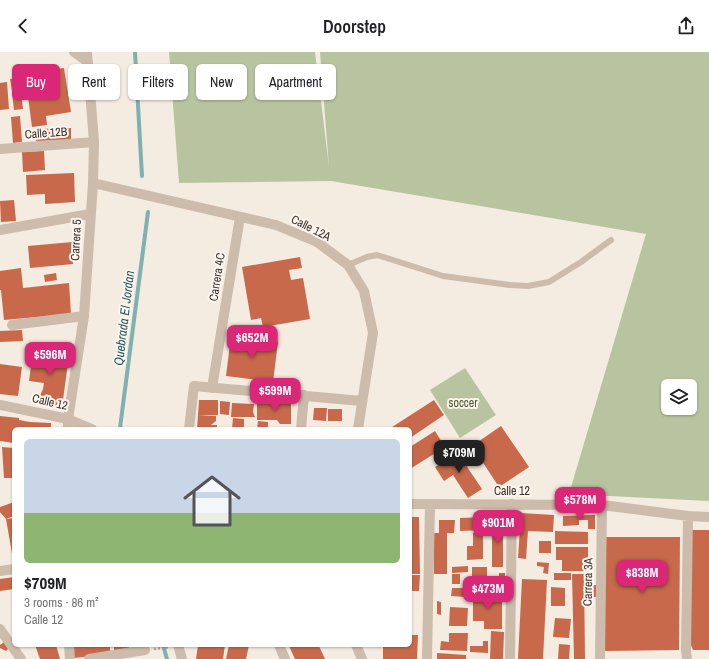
<!DOCTYPE html>
<html lang="en">
<head>
<meta charset="utf-8">
<style>
  :root { --surface:#fff; --page:#f6f6f6; --text:#202124; --muted:#757577; --accent:#db2777 }
  body { margin:0; font-family:"Archivo Narrow",sans-serif; background:var(--page); color:var(--text); height:100vh; display:flex; flex-direction:column; font-size:15px; white-space:nowrap }
  * { box-sizing:border-box; margin:0 }
  p { font-size:13px; color:var(--muted) }
  .icon { flex:none; width:22px; height:22px; fill:none; stroke:currentColor; stroke-width:2; stroke-linecap:round; stroke-linejoin:round }
  .map { position:relative; flex:1; overflow:hidden }
  .sheet { position:absolute; left:12px; top:375px; width:400px; height:220px; display:flex; flex-direction:column; background:var(--surface); border-radius:6px; box-shadow:0 1px 3px #0004 }
  .sheet>* { flex:none }
  .hud { position:absolute; left:12px; top:12px; width:400px; height:36px; display:flex; gap:8px }
  .buttons { position:absolute; left:661px; top:327px; display:grid; gap:8px }
  .buttons a { display:grid; place-items:center; width:36px; height:36px; border-radius:6px; background:var(--surface); box-shadow:0 1px 3px #0004; font-size:20px }
  .price { position:absolute; translate:-50% -34px; padding:0 9px; border-radius:8px; background:var(--accent); color:#fff; font-size:13px; line-height:26px; filter:drop-shadow(0 1px 2px #0008) }
  .price::after { content:''; position:absolute; left:50%; top:24px; width:12px; height:9px; margin-left:-6px; background:inherit; clip-path:polygon(0 0,100% 0,50% 100%) }
  .price.current { background:#222; color:#fff }
  ul { padding:0; list-style:none }
  li { display:grid; align-content:center; gap:8px; height:212px; padding:0 12px }
  li span { display:grid; place-items:center; height:124px; border-radius:6px; color:#555 }
  li>.icon { margin-inline-start:auto }
  span .icon { width:72px; height:72px; fill:#fffc; stroke-width:1 }
  li b { font-size:17px }
  .pill { padding:0 14px; border-radius:6px; background:var(--surface); box-shadow:0 1px 3px #0004; font-size:14px; line-height:36px }
  .pill.current { background:var(--accent); color:#fff }
  header { display:flex; justify-content:space-between; align-items:center; height:52px; padding:0 12px; background:var(--surface); font-size:18px; font-weight:600 }
  .map>svg:first-child { display:block }
</style>
</head>
<body>
<header><svg class="icon" aria-label="back" viewBox="0 0 24 24"><path d="M15 5l-7 7 7 7"/></svg>Doorstep<svg class="icon" aria-label="share" viewBox="0 0 24 24"><path d="M12 15V3M7 8l5-5 5 5M5 13v7h14v-7"/></svg></header>
<div class="map">
<svg width="709" height="607" viewBox="0 0 709 607">
  <rect width="100%" height="100%" fill="#f4ebe1"/>
  <path fill="#b8c4a0" fill-rule="evenodd" d="M169 0H315L329 115 320 0H709V449L569 442 646 182 331 129 179 131ZM668 334H690V356H668Z
    M465 316 496 363 460 386 430 338Z"/>
  <g fill="none" stroke-linecap="round" stroke-linejoin="round">
    <path stroke="#7fb0b2" stroke-width="4" d="M135 0 142 124
      M120 376 148 160
      M163 593 167 607"/>
  </g>
  <path fill="#c8694b" d="M64 16 71 60 46 64 47 73 32 75 25 22Z
    M23 26 25 37 12 39 10 27Z
    M7 30 9 57 0 58V31Z
    M21 40 23 57 14 58 12 41Z
    M20 64 22 90 13 91 11 65Z
    M71 76V88L36 89V77Z
    M44 99 45 118 23 120 22 100Z
    M74 121 75 150 45 152V142L27 143 26 123Z
    M14 148 16 169 1 170 0 149Z
    M72 190 73 212 30 216 28 194Z
    M300 205 302 216 289 218 291 228 303 226 310 267 263 275 261 266 251 268 242 215Z
    M21 216 23 236 69 231 71 262 4 268 1 238H0V219Z
    M56 221 57 228 45 230 44 223Z
    M22 278 23 289 0 290V279Z
    M231 284 278 290 273 330 226 324Z
    M33 299 69 304 62 355 41 352 42 349 38 348 43 337 44 331 29 329Z
    M0 312 22 315 18 344 0 342Z
    M199 348H218V363H198Z
    M434 348 444 363 410 386V377H389Z
    M220 349 230 350 229 363 220 362Z
    M257 350H291V372H280L277 368H257Z
    M232 351 254 352 253 360 255 365H231Z
    M314 356H327L326 369 313 368Z
    M328 357H342V369H328Z
    M198 363 216 364V369L211 373H217V377H197Z
    M0 364 19 366V368L30 370 29 374 30 370 51 371V377H14V391L0 389Z
    M233 366 244 367V377H232Z
    M258 369 268 370V377H257Z
    M501 374 529 415 499 435 472 394Z
    M435 379 445 395 410 417V395Z
    M2 395 14 396V426H4Z
    M457 400 482 437 468 446 453 423 444 429 435 415Z
    M14 450V464L6 467 14 466V507H13L6 467 0 460V455Z
    M521 461 554 463 553 480 528 479 526 507 518 506Z
    M595 463V477H588V468H579V473L563 474V464Z
    M410 465H419L420 522H410Z
    M485 465V478L460 479V466Z
    M439 468H455L454 481H447V522H434V481H439Z
    M492 468H503V515H492Z
    M691 478H709V598H693L691 593Z
    M555 479 588 480V492H555Z
    M473 481H483V507L467 508V494H473Z
    M605 485H680L679 598 605 599Z
    M539 489H551V501H539Z
    M556 495H588V519H562V508H556Z
    M537 510 549 511 548 522 543 521 544 515 537 514Z
    M468 514V520L452 521V515Z
    M472 515H487V529L472 528Z
    M499 521H505V533H499Z
    M554 521H571V528H554Z
    M452 522H460V532H452Z
    M572 522H584L585 607H574Z
    M410 523H420L419 539H410Z
    M14 525V537L0 539V527Z
    M522 527 547 528 543 607H518Z
    M591 533H597V545H591Z
    M551 535 565 536V554H551Z
    M452 536H465V545L451 544Z
    M502 541V577H484V569H473V542Z
    M437 549 441 550V563L437 562Z
    M450 555 468 556 467 574H449Z
    M555 566 571 567 569 586 553 585Z
    M491 579 504 580 503 607H490Z
    M449 581H468L467 599 440 598 441 589 449 590Z
    M410 583H418L417 607H383V593H410Z
    M483 589H488V601L470 600V594H483Z
    M4 590 10 595 6 599 0 596V593Z
    M559 592 570 593 569 607H558Z
    M35 593H56L60 607H40Z
    M79 593H110V602L74 606 73 594Z
    M114 593H129V599L114 600Z
    M198 593H225L223 607H196Z
    M229 593H249L246 607H226Z
    M289 594H319L325 607H295Z
    M437 601 466 603V607H437Z"/>
  <g fill="none" stroke-linecap="round" stroke-linejoin="round">
    <path stroke="#b9a596" stroke-width="2.5" stroke-dasharray="2 2" stroke-linecap="butt" d="M154 597 169 595"/>
    <path stroke="#cdbbac" stroke-width="6" d="M348 213 367 205 377 203 443 224 510 233 528 234 549 230 581 210 611 188"/>
    <path stroke="#cdbbac" stroke-width="10" d="M74 0 88 10
      M0 97 94 90
      M93 131 276 173 317 190 348 213 364 239 373 281 358 377
      M0 178 90 162
      M12 273 84 264
      M212 336 240 165
      M0 353 68 367 92 377
      M68 377V367L84 264 93 131 94 90 87 0
      M189 377 194 334 362 349
      M301 377 304 343
      M410 452 602 453 688 464 709 465
      M0 519 14 517
      M0 577 21 607
      M69 593 70 607
      M178 593 182 607
      M279 593 285 607
      M356 593 362 607
      M89 607 145 598
      M427 607 430 452
      M510 607 512 452
      M600 607 602 453
      M687 607 686 599 688 464"/>
  </g>
  <g text-anchor="middle" dominant-baseline="central" stroke-width="4" stroke-linejoin="round" paint-order="stroke">
    <g font-size="12" fill="#3b302b" stroke="#fbf5ee">
      <text transform="translate(46 81) rotate(-4)">Calle 12B</text>
      <text transform="translate(311 176) rotate(27)">Calle 12A</text>
      <text transform="translate(76 188) rotate(-87)">Carrera 5</text>
      <text transform="translate(217 225) rotate(-81)">Carrera 4C</text>
      <text transform="translate(50 350) rotate(13)">Calle 12</text>
      <text x="512" y="439">Calle 12</text>
      <text transform="translate(588 530) rotate(-89)">Carrera 3A</text>
    </g>
    <g font-size="12" fill="#4a5a2e" stroke="#fbf5ee">
      <text x="463" y="351">soccer</text>
    </g>
    <g font-size="13" font-style="italic" fill="#1f5a5e" stroke="#fbf5ee">
      <text transform="translate(124 266) rotate(-83)">Quebrada El Jordan</text>
    </g>
  </g>
</svg>
<div class="buttons">
<a><svg class="icon" aria-label="layers" viewBox="0 0 24 24"><path d="M12 4l9 5-9 5-9-5zM3 14l9 5 9-5"/></svg></a>
</div>
<b class="price" style="left:252px;top:307px">$652M</b>
<b class="price" style="left:50px;top:324px">$596M</b>
<b class="price" style="left:275px;top:360px">$599M</b>
<b class="price current" style="left:459px;top:422px">$709M</b>
<b class="price" style="left:580px;top:469px">$578M</b>
<b class="price" style="left:498px;top:492px">$901M</b>
<b class="price" style="left:642px;top:542px">$838M</b>
<b class="price" style="left:488px;top:558px">$473M</b>
<div class="hud">
<a class="pill current">Buy</a>
<a class="pill">Rent</a>
<a class="pill">Filters</a>
<a class="pill">New</a>
<a class="pill">Apartment</a>
</div>
<section class="sheet">
<ul>
<li><span style="background:linear-gradient(#c9d6e8 60%,#8fb573 0)"><svg class="icon" aria-label="home" viewBox="0 0 24 24"><path d="M3 11l9-7 9 7M6 9v11h12V9"/></svg></span><div><b>$709M</b><p>3 rooms · 86 m²</p><p>Calle 12</p></div></li>
</ul>
</section>
</div>
</body>
</html>
